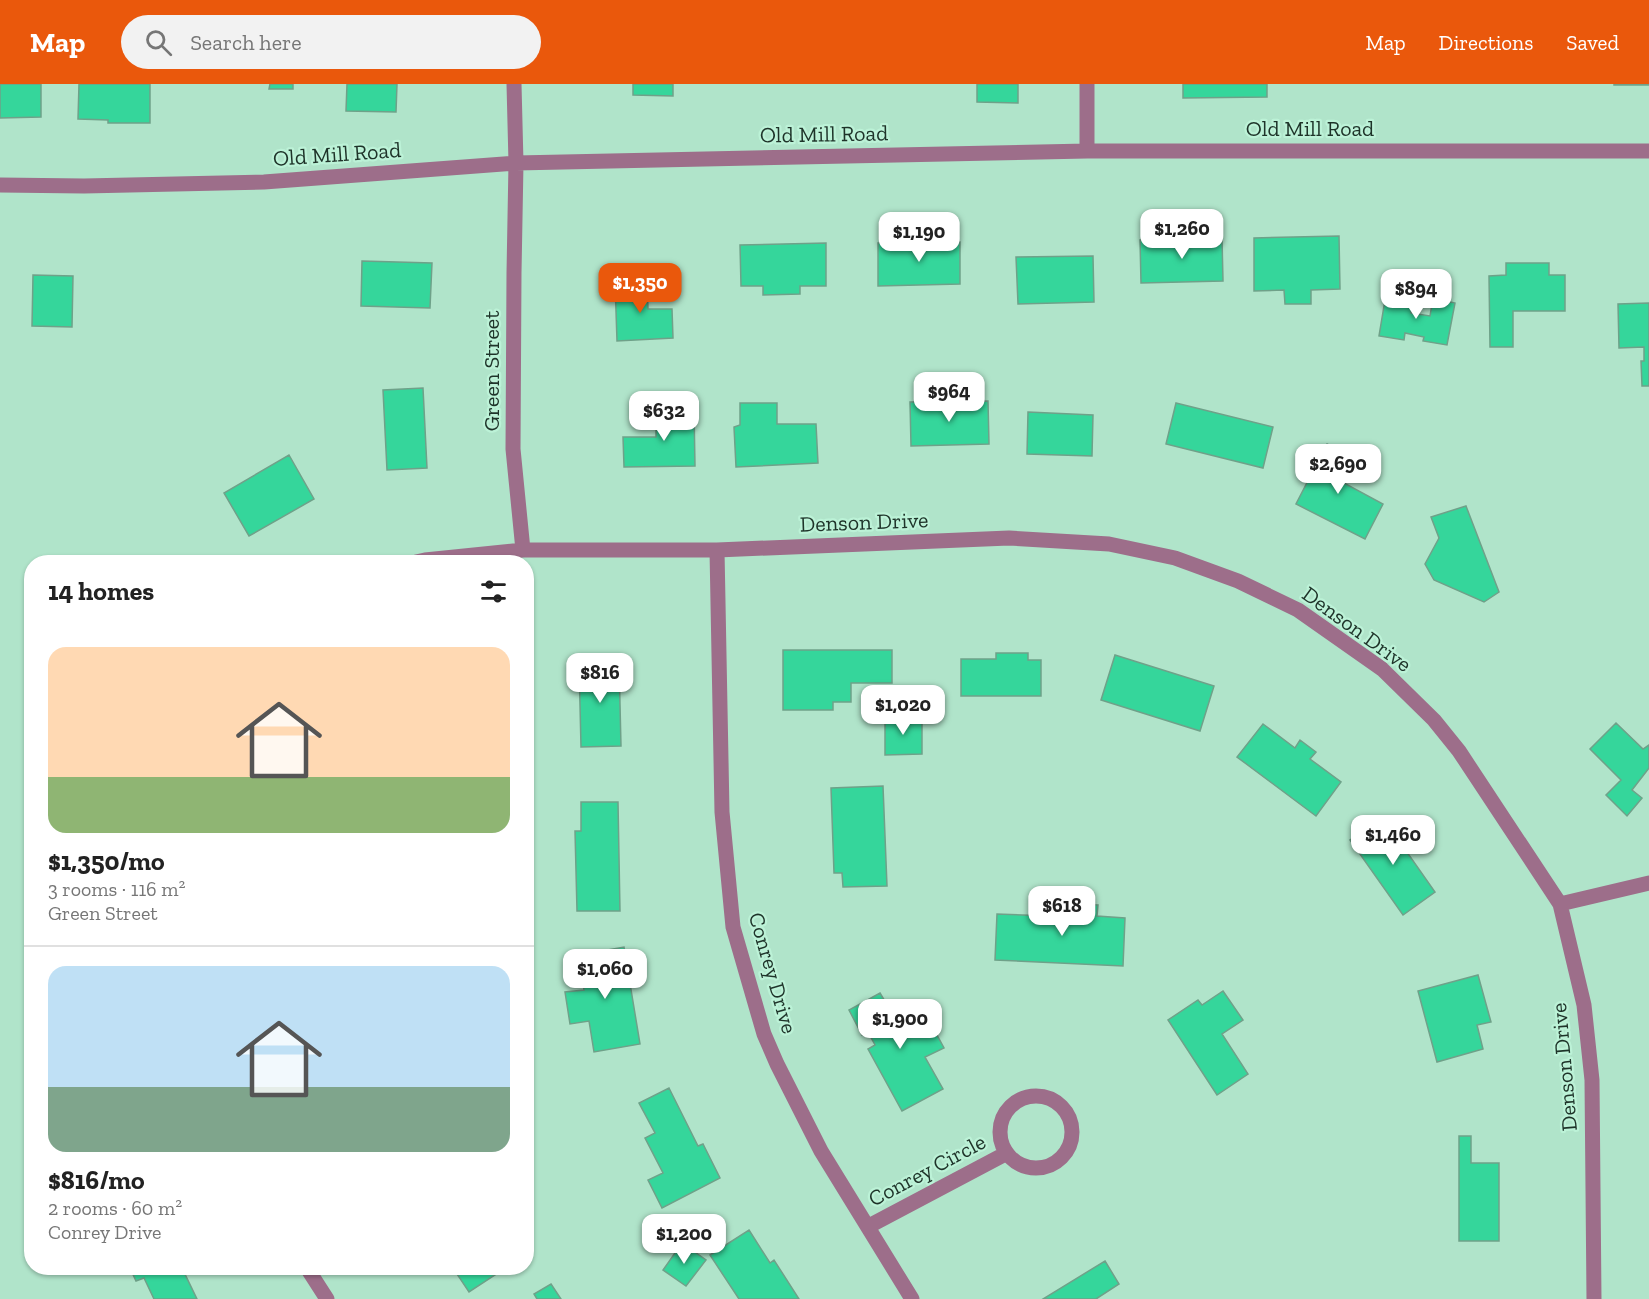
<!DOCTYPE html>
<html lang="en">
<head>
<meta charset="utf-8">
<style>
  :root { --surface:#fff; --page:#f2f2f2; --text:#222; --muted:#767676; --line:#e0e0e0; --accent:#ea580c }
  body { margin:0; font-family:"Zilla Slab",serif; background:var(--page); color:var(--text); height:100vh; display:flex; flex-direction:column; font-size:22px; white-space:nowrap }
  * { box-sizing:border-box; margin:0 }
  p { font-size:20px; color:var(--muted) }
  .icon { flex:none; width:33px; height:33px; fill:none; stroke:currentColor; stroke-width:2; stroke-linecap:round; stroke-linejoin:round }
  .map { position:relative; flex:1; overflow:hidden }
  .side { position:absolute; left:24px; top:471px; width:510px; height:720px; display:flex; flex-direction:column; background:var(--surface); border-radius:24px; box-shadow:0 2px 4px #0004 }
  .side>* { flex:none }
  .price { position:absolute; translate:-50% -51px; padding:0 14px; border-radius:12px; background:#fff; color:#222; font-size:20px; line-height:39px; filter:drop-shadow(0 2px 3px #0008) }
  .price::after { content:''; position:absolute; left:50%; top:36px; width:18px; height:14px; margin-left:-9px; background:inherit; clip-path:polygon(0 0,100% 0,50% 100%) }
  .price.selected { background:var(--accent); color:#fff }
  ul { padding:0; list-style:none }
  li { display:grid; align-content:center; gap:12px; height:318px; padding:0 24px }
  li+li { border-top:2px solid var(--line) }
  li span { display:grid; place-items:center; height:186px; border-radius:18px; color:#555 }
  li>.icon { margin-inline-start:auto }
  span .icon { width:108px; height:108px; fill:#fffc; stroke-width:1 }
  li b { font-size:26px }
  h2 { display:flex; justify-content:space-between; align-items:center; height:72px; padding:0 24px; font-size:26px }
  header { display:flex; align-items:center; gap:36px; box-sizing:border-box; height:84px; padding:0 30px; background:var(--accent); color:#fff }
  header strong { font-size:28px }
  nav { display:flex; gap:33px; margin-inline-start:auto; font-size:21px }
  .search { width:420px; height:54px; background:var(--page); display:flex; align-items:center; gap:15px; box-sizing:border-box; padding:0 21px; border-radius:33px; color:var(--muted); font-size:22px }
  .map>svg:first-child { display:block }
</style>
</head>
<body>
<header>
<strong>Map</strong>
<div class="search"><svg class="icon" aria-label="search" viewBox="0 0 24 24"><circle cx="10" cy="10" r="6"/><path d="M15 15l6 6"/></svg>Search here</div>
<nav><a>Map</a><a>Directions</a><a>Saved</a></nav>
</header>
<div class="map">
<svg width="1649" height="1215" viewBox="0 0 1649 1215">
  <rect width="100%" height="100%" fill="#b0e4ca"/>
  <path fill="#35d69b" stroke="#6fa189" stroke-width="1.5" d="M0 0H41V33L0 34Z
    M79 0H150V39H108V36L78 35Z
    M270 0H293V5H269Z
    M347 0H397L396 28 346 27Z
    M633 0H673V12L633 11Z
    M977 0H1018V19L977 18Z
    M1183 0H1267V13L1183 14Z
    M1614 0H1649V1H1614Z
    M1339 152 1340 205 1311 206V220H1285L1284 206 1254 207V154Z
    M934 154V159L960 158V200L878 202V159H895V155Z
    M1222 154 1223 197 1141 199 1140 156Z
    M826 159V202H800V210L763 211V202H741L740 161Z
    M1093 172 1094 218 1018 220 1016 173Z
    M362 177 432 179 430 224 361 222Z
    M1506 179H1549V191H1565V227H1513V263H1490L1489 192 1506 191Z
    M33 191 73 192 72 243 32 242Z
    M647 196 648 225H672L673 254 617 257 615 197Z
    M1386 210 1414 214 1411 229 1430 232 1433 214 1455 219 1447 261 1423 257 1424 253 1405 249 1404 256 1379 252Z
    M1649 219V302H1642L1641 277H1644V263L1619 264 1618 220Z
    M423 304 427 384 387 386 383 306Z
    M988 317 989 360 911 362 910 318Z
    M740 319H777V340H816L818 379 736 383 734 343 740 341Z
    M1176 319 1273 343 1263 384 1166 360Z
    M656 325H694L695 382 624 383 623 353H656Z
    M1028 328 1093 331 1092 372 1027 370Z
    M1327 360 1354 374 1342 398 1383 420 1365 455 1296 420Z
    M289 371 314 415 249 452 224 409Z
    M1466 422 1499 508 1484 518 1434 496 1425 480 1439 454 1431 433Z
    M783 566H892V599H851V618H833V626H783Z
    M996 569H1028V576H1041V612H961V575H996Z
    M1115 571 1214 602 1200 647 1101 616Z
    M619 578 621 662 581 663 579 579Z
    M885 634H922V670L885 671Z
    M1616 639 1643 665 1649 661V684L1632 706 1642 714 1627 732 1606 711 1621 696 1590 665Z
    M1263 640 1295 664 1300 656 1316 668 1310 675 1341 698 1316 732 1237 673Z
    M883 702 887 802 843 803 842 789H834L831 704Z
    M581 718H618L620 827H577L575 747H581Z
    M1383 734 1435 808 1403 831 1350 756Z
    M1049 819 1098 821 1097 832 1125 834 1123 882 995 876 997 830 1049 832Z
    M624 863 640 960 594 968 589 937 570 940 565 908 584 906 578 871Z
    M1478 891 1491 938 1477 941 1483 965 1437 978 1418 907Z
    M1223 907 1243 936 1222 950 1248 990 1217 1011 1168 936 1198 916 1202 921Z
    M880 909 893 931 900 927 906 939 925 929 944 964 925 973 943 1005 902 1027 868 965 875 961 868 948 862 951 849 926Z
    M669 1004 698 1062 703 1060 720 1094 662 1124 648 1096 663 1089 645 1054 655 1049 639 1019Z
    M1459 1052H1471V1079H1499V1157H1459Z
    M749 1146 770 1179 774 1176 799 1215H739L710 1171Z
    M682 1159 706 1176 686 1202 663 1186Z
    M1105 1177 1119 1200 1096 1215H1043Z
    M130 1184H186L188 1186 184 1188 197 1215H154L144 1194 136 1197Z
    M453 1184H503L504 1185 469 1208Z
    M551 1200 561 1215H537L534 1210Z"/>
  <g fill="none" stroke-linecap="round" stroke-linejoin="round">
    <path stroke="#9d6e8a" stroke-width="15" d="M514 0 516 79 514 189 513 365 523 466
      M1087 0V67
      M0 101 84 102 264 98 516 79 1087 67H1649
      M717 466 722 728 733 843 764 950 777 980 821 1067 912 1215
      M416 478 425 476 523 466H717L1009 454 1109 460 1175 474 1238 497 1298 526 1382 585 1434 636 1459 667 1560 820 1584 921 1592 996 1594 1215
      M1560 820 1649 799
      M1000 1048a36 36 0 1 1 72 0a36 36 0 1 1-72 0Z
      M869 1142 1007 1069
      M307 1184 327 1215"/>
  </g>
  <g text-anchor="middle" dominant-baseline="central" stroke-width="4.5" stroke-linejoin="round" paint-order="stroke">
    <g font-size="22" fill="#1e3329" stroke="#bcf2d7">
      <text x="1310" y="44">Old Mill Road</text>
      <text transform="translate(824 50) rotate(-1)">Old Mill Road</text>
      <text transform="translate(337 70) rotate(-4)">Old Mill Road</text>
      <text transform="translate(491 287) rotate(-90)">Green Street</text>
      <text transform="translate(864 438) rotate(-2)">Denson Drive</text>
      <text transform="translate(1357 545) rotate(36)">Denson Drive</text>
      <text transform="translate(773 889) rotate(74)">Conrey Drive</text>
      <text transform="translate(1564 983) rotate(-95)">Denson Drive</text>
      <text transform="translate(927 1086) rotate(-28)">Conrey Circle</text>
    </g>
  </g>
</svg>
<b class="price" style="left:1182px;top:176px">$1,260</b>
<b class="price" style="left:919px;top:179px">$1,190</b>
<b class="price selected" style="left:640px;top:230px">$1,350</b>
<b class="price" style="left:1416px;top:236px">$894</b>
<b class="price" style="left:949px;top:339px">$964</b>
<b class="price" style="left:664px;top:358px">$632</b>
<b class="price" style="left:1338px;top:411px">$2,690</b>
<b class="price" style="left:600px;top:620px">$816</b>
<b class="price" style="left:903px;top:652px">$1,020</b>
<b class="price" style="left:1393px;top:782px">$1,460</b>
<b class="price" style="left:1062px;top:853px">$618</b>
<b class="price" style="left:605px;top:916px">$1,060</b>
<b class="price" style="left:900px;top:966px">$1,900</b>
<b class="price" style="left:684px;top:1181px">$1,200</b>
<section class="side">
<h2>14 homes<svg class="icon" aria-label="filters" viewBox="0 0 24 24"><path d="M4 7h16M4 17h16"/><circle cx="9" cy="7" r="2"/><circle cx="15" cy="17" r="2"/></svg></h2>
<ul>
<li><span style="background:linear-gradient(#ffd9b3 70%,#8fb573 0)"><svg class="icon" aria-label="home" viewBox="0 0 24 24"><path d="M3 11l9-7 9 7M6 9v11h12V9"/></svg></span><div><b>$1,350/mo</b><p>3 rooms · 116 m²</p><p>Green Street</p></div></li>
<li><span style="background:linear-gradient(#bfe0f5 65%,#7fa58c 0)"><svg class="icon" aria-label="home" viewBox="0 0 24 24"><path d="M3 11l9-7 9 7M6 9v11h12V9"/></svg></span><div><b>$816/mo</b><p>2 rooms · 60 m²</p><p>Conrey Drive</p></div></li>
</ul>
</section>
</div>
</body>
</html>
